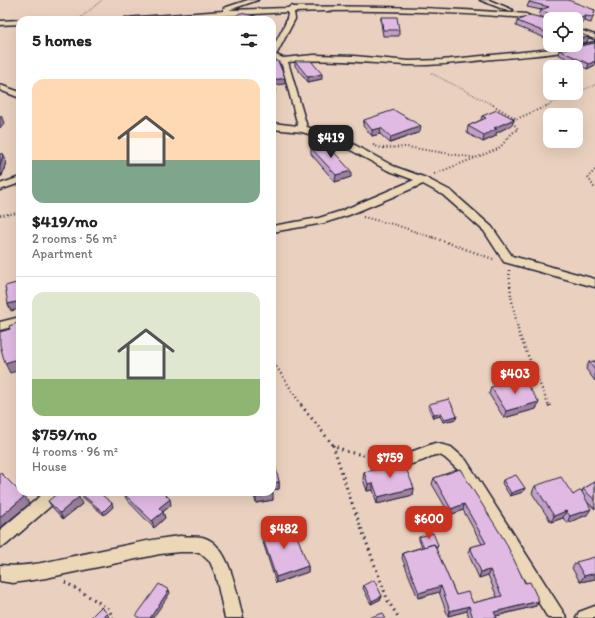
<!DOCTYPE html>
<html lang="en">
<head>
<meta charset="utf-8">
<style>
  :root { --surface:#fff; --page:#f2f2f2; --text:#222; --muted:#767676; --line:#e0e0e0; --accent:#c8321e }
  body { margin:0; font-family:Itim,sans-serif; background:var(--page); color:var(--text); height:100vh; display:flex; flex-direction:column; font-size:15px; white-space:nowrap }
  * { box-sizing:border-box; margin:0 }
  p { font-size:13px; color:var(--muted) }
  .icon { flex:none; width:22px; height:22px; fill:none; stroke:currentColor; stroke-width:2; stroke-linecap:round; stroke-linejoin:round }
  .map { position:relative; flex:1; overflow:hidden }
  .details { position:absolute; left:16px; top:16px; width:260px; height:480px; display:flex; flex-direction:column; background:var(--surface); border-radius:12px; box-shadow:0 4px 16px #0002 }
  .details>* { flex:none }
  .fabs { position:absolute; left:543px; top:12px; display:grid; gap:8px }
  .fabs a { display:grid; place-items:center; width:40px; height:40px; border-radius:8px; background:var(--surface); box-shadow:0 4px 16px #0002; font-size:20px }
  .price { position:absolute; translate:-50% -34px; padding:0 9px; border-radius:8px; background:var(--accent); color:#fff; font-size:13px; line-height:26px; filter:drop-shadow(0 1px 2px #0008) }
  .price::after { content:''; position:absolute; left:50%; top:24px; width:12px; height:9px; margin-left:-6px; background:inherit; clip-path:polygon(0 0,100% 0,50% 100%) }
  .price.current { background:#222; color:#fff }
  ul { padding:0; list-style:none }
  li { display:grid; align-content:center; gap:8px; height:212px; padding:0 16px }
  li+li { border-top:1px solid var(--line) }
  li span { display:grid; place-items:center; height:124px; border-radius:12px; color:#555 }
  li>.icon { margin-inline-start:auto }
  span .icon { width:72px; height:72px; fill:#fffc; stroke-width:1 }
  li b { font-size:17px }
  h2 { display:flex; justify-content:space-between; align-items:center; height:48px; padding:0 16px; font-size:17px }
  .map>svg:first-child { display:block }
</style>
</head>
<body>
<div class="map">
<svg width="595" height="618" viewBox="0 0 595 618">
  <rect width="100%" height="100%" fill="#ead1bf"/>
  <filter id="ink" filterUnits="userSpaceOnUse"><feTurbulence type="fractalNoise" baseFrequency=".025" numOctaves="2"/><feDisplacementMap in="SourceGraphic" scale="8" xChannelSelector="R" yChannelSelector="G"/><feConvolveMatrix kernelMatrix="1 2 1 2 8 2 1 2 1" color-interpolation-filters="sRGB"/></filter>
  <g filter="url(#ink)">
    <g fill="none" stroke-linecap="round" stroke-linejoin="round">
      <defs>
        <path id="street" d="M248 0H258L229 10 288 8 291 6 294 7C372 5 449 8 526 14L530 16 526 18C449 12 372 9 294 12L295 19 276 55 283 58 314 55 354 56 409 61 442 60 572 47 595 42V46C561 54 527 56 493 59 465 62 436 66 408 65 366 63 331 58 288 62L307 127 342 138 393 166 426 178 451 191 492 227 512 256 595 279V287L504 262 484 231 443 195 423 184 349 215 324 223 272 232V226L319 218 341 211 414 180 387 170 336 142 302 132 272 129V123L298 126 282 65 279 62 272 59C272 39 287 30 288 12L151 20H121L125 18 224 11V8Z
          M480 0H489L513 10 508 11Z
          M20 20V24L0 25V21Z
          M576 29 595 35V39L576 33Z
          M0 85 20 92V98L0 90Z
          M20 177V183L0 190V184Z
          M20 317V325L0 330V322Z
          M435 443 451 447 466 460 567 618H548L456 468C451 464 445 456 439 455 434 454 428 458 424 460 410 465 395 469 381 464L379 460 381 456 408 453Z
          M45 492H64L61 497 6 545 0 547V530Z
          M180 536C187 537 195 536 202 537 230 543 237 595 243 618H225L215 573 210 562 199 552H180L160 554 46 578 13 583 0 581V565C23 568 47 562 69 557 106 550 143 540 180 536Z
          M595 606V618H576L579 612Z"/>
      </defs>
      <use href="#street" stroke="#22223b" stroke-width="3"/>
      <path stroke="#22223b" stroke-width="1.5" stroke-dasharray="0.5 2" stroke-linecap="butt" d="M78 20 102 0
        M431 73 495 106
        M576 93 595 85
        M546 106 575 93"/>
      <path stroke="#22223b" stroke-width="2" stroke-dasharray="1 2.5" stroke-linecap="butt" d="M493 105 517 119
        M373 145 381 148 407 147 476 158
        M595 170 588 177 595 189
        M434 174 498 149C507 141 506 137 518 129L512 122 514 120 549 105
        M0 215 20 213
        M363 217 396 225 434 238"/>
      <path stroke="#22223b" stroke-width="2.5" stroke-dasharray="1 3" stroke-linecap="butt" d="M432 237 493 259
        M509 270 511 296 519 334 549 406
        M272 360 302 406"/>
      <path stroke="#22223b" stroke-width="3" stroke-dasharray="1.5 4" stroke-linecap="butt" d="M301 405 333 445 348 452 374 457
        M549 405 551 410
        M333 445 349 495 388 601 399 618
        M65 582 108 608 113 618"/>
      <use href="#street" fill="#ecd7b6" fill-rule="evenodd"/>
    </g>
    <path fill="#c1a0c3" stroke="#22223b" d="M529 2 595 10 591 23 576 19H550V20L539 16 541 10 527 7Z
      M381 17 399 30V36H383L381 23Z
      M550 20V40L516 26 517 21Z
      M595 43V65L587 69 558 54 559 50Z
      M295 61 322 79 308 82 295 66Z
      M482 116 514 119 512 125 496 133V136L483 142 467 133 468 126 481 120Z
      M364 120 420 132 390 143 380 134 372 136 363 126Z
      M311 148 351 177 335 182 311 154Z
      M0 154H3L6 162 2 176 0 177Z
      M595 361V381L586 369 589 362Z
      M491 387 539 402 536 409 504 418 489 394Z
      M429 404 456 419 443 422 440 416 433 418 428 407Z
      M272 454 279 482V489L272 490 273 500 256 503 253 492H272Z
      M382 465 414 488 413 495 377 504 373 490 367 491 363 479 364 472 382 468Z
      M460 469 525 583 539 601 536 606 496 616 497 618H469L467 611 448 616 439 592 418 598 402 558 403 553 422 547 419 540V537L437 548 436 549 456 595 473 603 497 597 488 575 479 578 468 553 470 547 482 544 463 510 450 515 432 484 434 478Z
      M503 480 525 488 523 492 510 496 502 483Z
      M595 482V509L587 502V515L567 523 563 518 551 522 532 493 535 486 573 495 582 492 583 489Z
      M79 492 113 507 104 515 80 495Z
      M124 494 171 505 163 512 165 518 154 528 127 500Z
      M48 501 82 504 63 519 52 507Z
      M261 533 308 566V572L276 583 262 539Z
      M576 562 595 579 580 582 572 568Z
      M364 585 382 596 381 599 371 604 363 588Z"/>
    <path fill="#9d829f" stroke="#22223b" d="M255 16 256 20H252Z
      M585 16 584 21 576 26V21Z
      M589 37 587 42 576 44V39Z
      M275 56 276 62 272 61Z
      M595 61V65L587 69 589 64Z
      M322 74V79L308 82V77Z
      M285 78V84L275 85 276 91H272V85L273 80Z
      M1 115 4 123 0 128V116Z
      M514 119 512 125 496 133V136L483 142 484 135 494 128Z
      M421 126 420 132 390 143 391 137Z
      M381 128 380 134 372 136V130Z
      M3 154 6 162 2 176 0 170V166Z
      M351 171V177L335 182 336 175Z
      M20 301V309L11 311 8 304Z
      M20 358V370L10 373 5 363Z
      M539 402 536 409 504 418 506 411Z
      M441 413 440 416 433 418 434 414Z
      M457 416 456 419 443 422 444 419Z
      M279 482V489L272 490V483Z
      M373 483V490L367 491 368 484Z
      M414 488 413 495 377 504 378 497Z
      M525 488 523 492 510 496 511 493Z
      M273 493V500L256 503V497Z
      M25 496 29 504 0 528V517Z
      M79 497 82 504 63 519 60 513Z
      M170 499 171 505 160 514 159 508Z
      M112 503 113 507 104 515 103 512Z
      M464 504 463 510 450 515 451 509Z
      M591 509 587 515 567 523 570 516Z
      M566 511 563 518 551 522 554 516Z
      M163 512 165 518 154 528 152 521Z
      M438 545 437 548 424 552V549Z
      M308 566V572L276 583V577Z
      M490 570 488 575 479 578 481 572Z
      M595 573V579L580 582 584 576Z
      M441 586 439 592 418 598 419 593Z
      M169 590 170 593 153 618H150Z
      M382 596 381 599 371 604 372 601Z
      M539 601 536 606 491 617 494 612Z
      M469 606 467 611 448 616 450 611Z
      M107 613 109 618H103Z"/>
    <path fill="#e0bae3" stroke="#22223b" d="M531 0H568L595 10 593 17 585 16 576 21V19H552L553 15 540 10 549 7 529 2Z
      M240 13 255 16 252 20H231Z
      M530 15 550 20V34L517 21Z
      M381 17H397L399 30H383Z
      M576 32 589 37 576 39Z
      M595 43V61L589 64 559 50Z
      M272 55 275 56 272 61H278L285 78 273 80 275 85H272Z
      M295 61H311L322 74 308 77Z
      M394 110 421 126 391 137 381 128 372 130 364 120Z
      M497 110 514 119 494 128 497 129 484 135 468 126 486 118 482 116Z
      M325 142 351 171 336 175 311 148Z
      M0 154H3L0 166Z
      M20 282V301L8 304 5 286Z
      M20 322V358L5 363 0 345V332L10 329 9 326Z
      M595 361V370L589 362Z
      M523 379 539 402 506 411 491 387Z
      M449 399 457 416 444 419 441 413 434 414 429 404Z
      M272 454H273L279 482 272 483Z
      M403 461 414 488 378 497 373 483 368 484 364 472 384 468 382 465Z
      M460 469 505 541 525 583 530 582 539 601 494 612 497 618H473L469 606 450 611 441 586 419 593 403 553 434 544 456 595 468 592 473 603 502 596 490 570 481 572 470 547 486 543 464 504 451 509 434 478Z
      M0 472 20 492 25 496 0 517Z
      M516 475 525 488 511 493 503 480Z
      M561 477 573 495 581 490 591 509 570 516 566 511 554 516 535 486Z
      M595 482V500L583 489Z
      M272 489 273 493 256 497 254 492H272Z
      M59 492H74L79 497 60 513 48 501Z
      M79 492H98L112 503 103 512Z
      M127 492H163L170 499 159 508 163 512 152 521 124 494Z
      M292 522 308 566 276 577 261 533Z
      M433 533 438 545 435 546 434 544 424 547 419 537Z
      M595 557V573L584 576 576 562Z
      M374 580 382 596 372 601 364 585Z
      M159 584 169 590 150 618H140L136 616Z
      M101 607 107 613 103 618H90Z
      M383 613 385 618H368Z"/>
  </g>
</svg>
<div class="fabs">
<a><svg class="icon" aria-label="locate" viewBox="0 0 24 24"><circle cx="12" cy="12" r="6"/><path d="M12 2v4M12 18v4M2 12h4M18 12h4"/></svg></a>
<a>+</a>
<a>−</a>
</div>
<b class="price current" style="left:331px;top:159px">$419</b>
<b class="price" style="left:515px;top:395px">$403</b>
<b class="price" style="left:390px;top:479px">$759</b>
<b class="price" style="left:429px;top:540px">$600</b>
<b class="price" style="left:284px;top:550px">$482</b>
<section class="details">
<h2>5 homes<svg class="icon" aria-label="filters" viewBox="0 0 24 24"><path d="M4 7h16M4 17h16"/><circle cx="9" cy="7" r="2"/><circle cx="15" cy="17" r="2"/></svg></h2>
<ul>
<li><span style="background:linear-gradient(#ffd9b3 65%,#7fa58c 0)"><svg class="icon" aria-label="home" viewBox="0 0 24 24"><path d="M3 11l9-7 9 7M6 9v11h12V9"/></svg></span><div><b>$419/mo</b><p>2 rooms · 56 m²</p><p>Apartment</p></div></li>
<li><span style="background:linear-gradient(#dfe7d0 70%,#8fb573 0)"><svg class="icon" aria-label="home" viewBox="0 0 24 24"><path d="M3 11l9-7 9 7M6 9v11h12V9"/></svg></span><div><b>$759/mo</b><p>4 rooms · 96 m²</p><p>House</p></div></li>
</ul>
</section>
</div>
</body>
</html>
